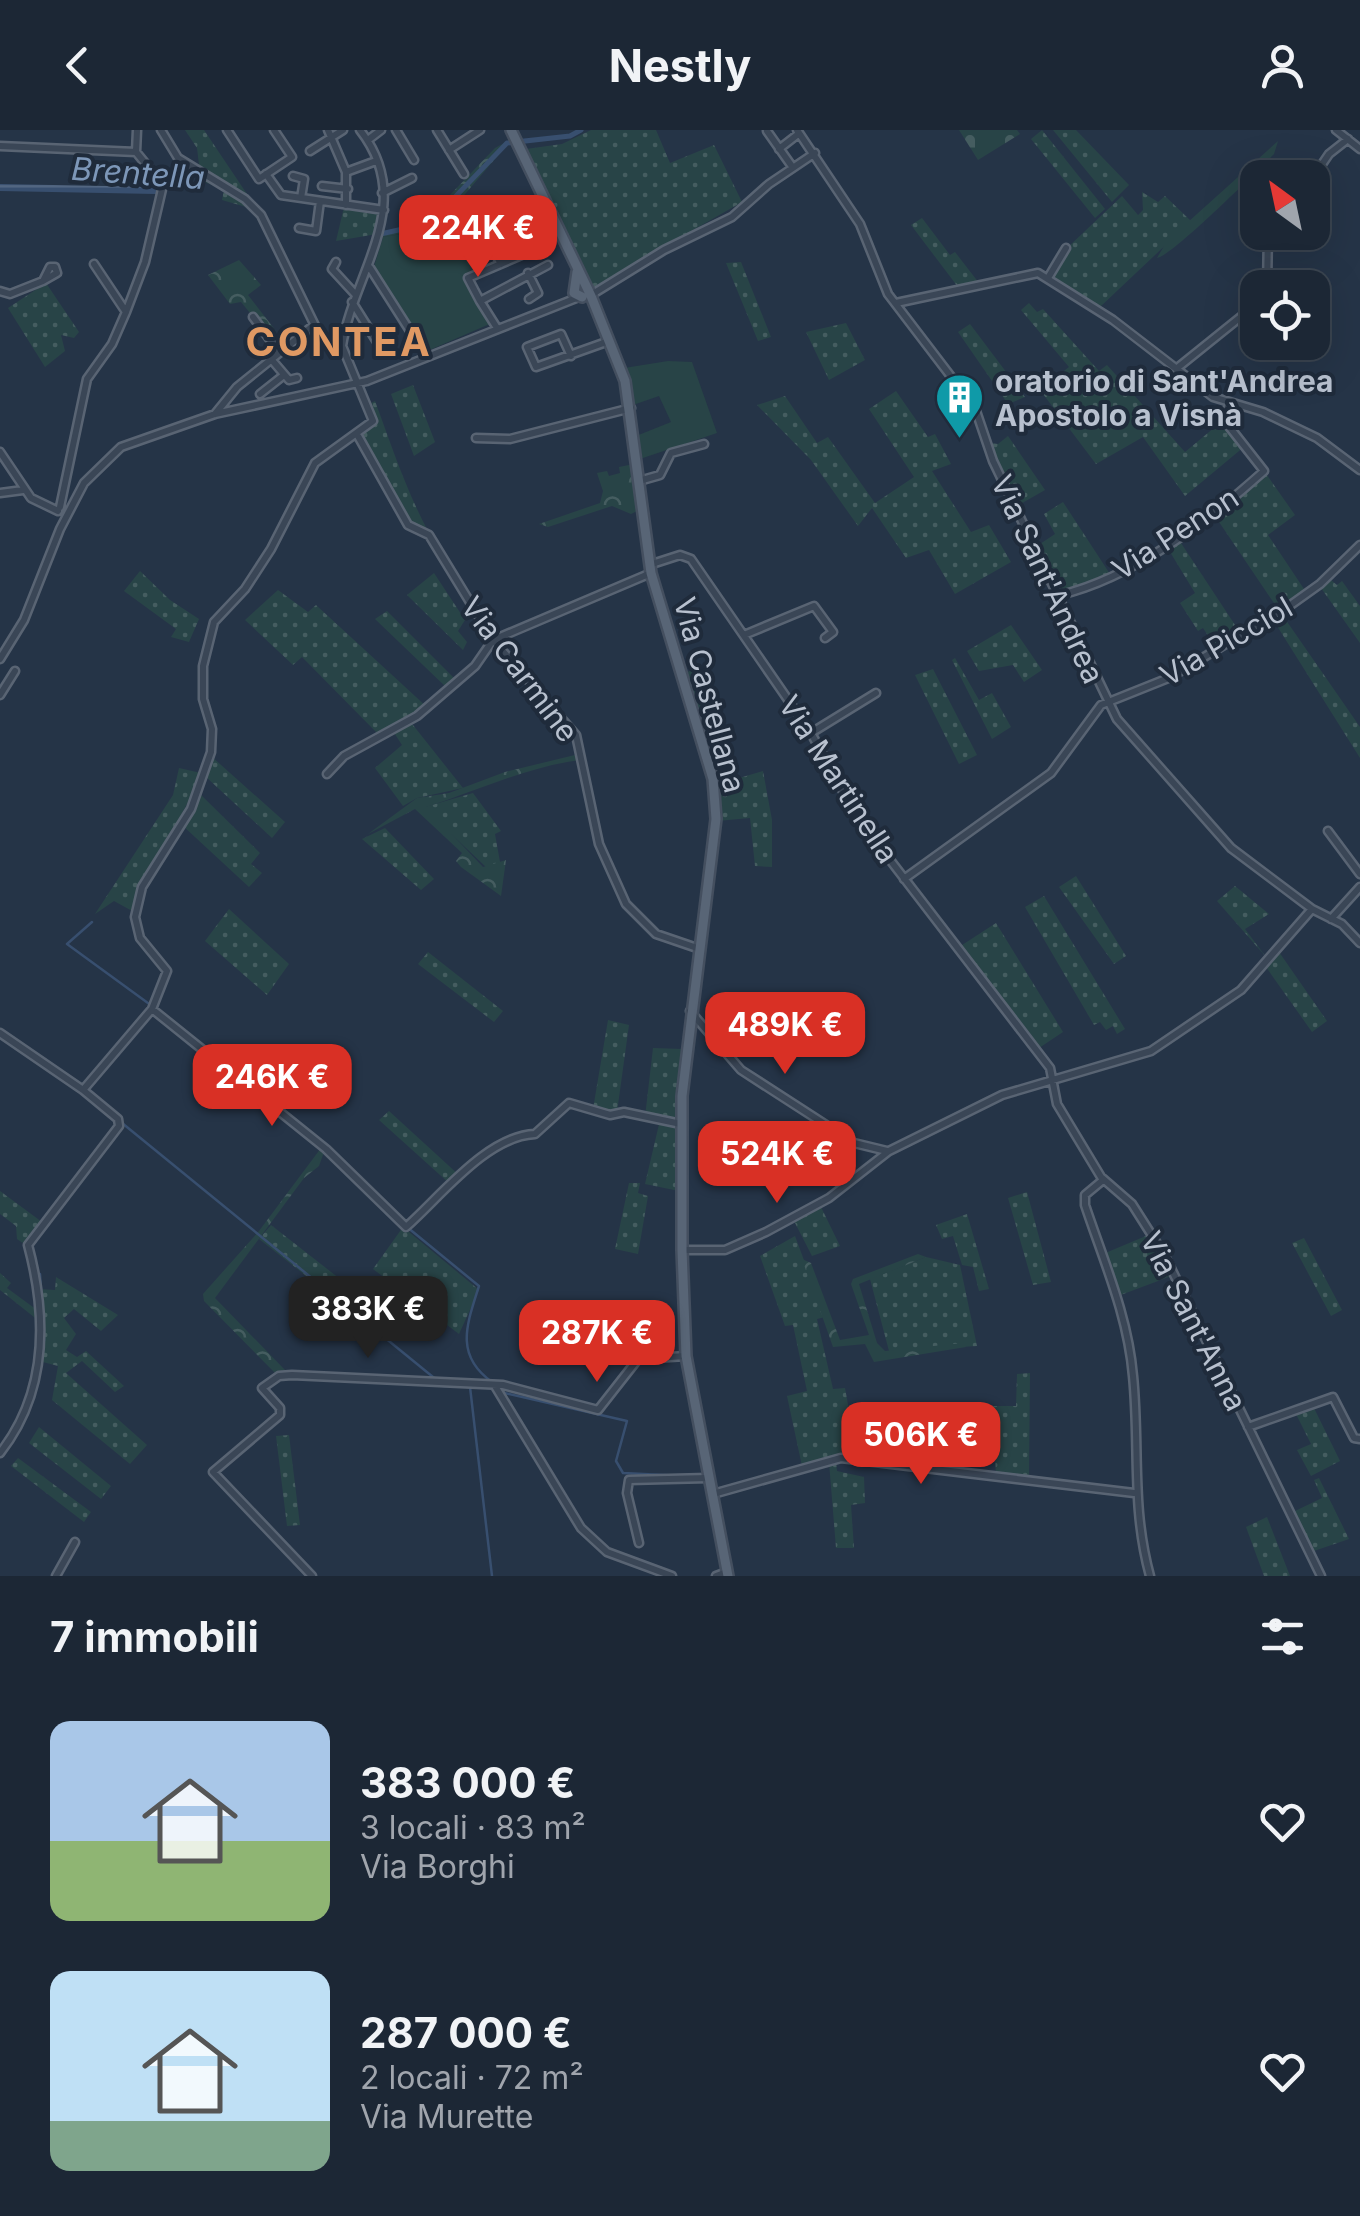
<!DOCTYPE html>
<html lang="it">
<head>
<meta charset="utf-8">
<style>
  :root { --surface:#1c2735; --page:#293341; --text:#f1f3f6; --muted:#a0a5ad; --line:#3a4450; --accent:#d93025 }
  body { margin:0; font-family:Inter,sans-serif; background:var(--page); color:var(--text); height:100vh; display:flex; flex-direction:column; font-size:38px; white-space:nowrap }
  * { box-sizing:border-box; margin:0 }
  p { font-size:32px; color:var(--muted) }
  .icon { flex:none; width:55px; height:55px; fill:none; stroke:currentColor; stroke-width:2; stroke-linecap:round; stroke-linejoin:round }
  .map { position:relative; height:1446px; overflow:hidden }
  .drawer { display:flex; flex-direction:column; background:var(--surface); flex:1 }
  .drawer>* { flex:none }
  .needle { width:65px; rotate:327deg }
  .buttons { position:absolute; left:1240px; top:30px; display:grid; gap:20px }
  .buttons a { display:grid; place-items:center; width:90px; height:90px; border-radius:20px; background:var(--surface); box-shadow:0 10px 40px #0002,0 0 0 2px var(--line); font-size:50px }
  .price { position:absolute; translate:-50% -85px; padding:0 22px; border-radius:20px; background:var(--accent); color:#fff; font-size:32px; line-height:65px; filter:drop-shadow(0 2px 5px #0008) }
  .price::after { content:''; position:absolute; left:50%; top:60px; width:30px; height:22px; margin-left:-15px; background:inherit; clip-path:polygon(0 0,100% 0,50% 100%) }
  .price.current { background:#222; color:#fff }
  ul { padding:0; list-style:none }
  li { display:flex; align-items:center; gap:30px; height:250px; padding:0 50px }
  li span { display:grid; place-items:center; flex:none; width:280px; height:200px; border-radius:20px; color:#555 }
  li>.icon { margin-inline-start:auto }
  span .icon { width:120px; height:120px; fill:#fffc; stroke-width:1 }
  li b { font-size:42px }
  h2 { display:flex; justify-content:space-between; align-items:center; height:120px; padding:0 50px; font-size:42px }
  header { display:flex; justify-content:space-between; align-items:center; height:130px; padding:0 50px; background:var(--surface); font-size:45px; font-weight:700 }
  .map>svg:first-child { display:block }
</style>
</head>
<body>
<header><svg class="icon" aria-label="back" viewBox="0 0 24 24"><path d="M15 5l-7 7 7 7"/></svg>Nestly<svg class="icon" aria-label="person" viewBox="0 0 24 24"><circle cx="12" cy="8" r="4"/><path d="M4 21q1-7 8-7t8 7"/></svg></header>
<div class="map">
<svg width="1360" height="1446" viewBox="0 0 1360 1446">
  <defs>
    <pattern id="grass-dots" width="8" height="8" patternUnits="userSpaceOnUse" patternTransform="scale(2.5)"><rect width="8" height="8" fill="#284447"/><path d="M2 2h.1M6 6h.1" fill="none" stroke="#455d60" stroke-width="1.8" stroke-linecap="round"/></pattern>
    <pattern id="forest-crowns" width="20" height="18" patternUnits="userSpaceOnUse" patternTransform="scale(2.5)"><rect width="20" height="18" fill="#284447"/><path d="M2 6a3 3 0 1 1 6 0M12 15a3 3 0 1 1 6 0" fill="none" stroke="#455d60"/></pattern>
    <pattern id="cemetery-stones" width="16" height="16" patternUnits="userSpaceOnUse" patternTransform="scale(2.5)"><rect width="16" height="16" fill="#284447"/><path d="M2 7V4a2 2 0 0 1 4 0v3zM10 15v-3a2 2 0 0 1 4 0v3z" fill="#455d60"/></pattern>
    <pattern id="water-rules" width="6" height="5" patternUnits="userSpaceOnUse" patternTransform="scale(2.5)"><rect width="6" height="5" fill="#384f6f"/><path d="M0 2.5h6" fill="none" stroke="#536782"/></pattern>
  </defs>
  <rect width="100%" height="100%" fill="#253447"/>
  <path fill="url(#grass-dots)" d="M185 0H204L251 70 246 77 222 70 224 59 201 51 197 18Z
    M591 0H656L670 33 714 15 742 72 592 158 526 19 562 14Z
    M1042 0 1105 79 1095 88 1031 9Z
    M1053 0H1076L1129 55 1112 72Z
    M1142 62 1158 72 1165 66 1191 91 1100 177 1051 148 1066 119 1122 66 1138 85 1143 80Z
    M344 77 382 83 377 104 336 111Z
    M922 88 950 125 955 122 979 153 958 157 911 95Z
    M741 132 771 207 758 211 726 133Z
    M46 153 79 202 74 208 61 205 65 221 45 237 8 178Z
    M1029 173 1037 182 1043 179 1099 241 1107 235 1185 322 1221 292 1245 316 1185 366 1143 307 1096 334 1040 260 1069 237 1021 180Z
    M846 193 865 230 829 250 806 202Z
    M970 194 1025 267 1008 274 958 202Z
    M413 255 435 312 414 326 391 264Z
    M896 261 928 307 935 304 951 334 932 341 971 402 989 395 1011 432 955 464 929 420 906 428 872 378 858 396 811 330 757 275 785 266 817 313 828 307 875 373 914 347 869 279Z
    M375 271C392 317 406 360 429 403L407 388 362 304 373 292 371 273Z
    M1008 306 1045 360 1017 376 990 313 998 314Z
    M1264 341 1295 385 1268 405 1306 462 1278 479 1215 386Z
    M1063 372 1110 444 1062 461 1037 416 1055 404 1044 384Z
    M1179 410 1239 501 1215 516 1203 498 1198 501 1180 473 1195 463 1167 417Z
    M140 441 170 470 199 489 189 512 171 507 176 499 124 461Z
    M434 443 465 490 458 501 467 512 463 520 407 465Z
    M1331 450 1337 455 1342 451 1360 476V513L1321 458Z
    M278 460 308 482 316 475 428 578 409 590 463 658 417 668 403 676 375 638 402 615 391 598 378 604 302 527 293 535 245 490Z
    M387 481 456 550 448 559 375 489Z
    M1281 483 1360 597V628L1272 488Z
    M1011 495 1042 540 1024 552 1013 535 979 541 967 521Z
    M955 528 979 570 992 563 1011 597 992 609 952 530Z
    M696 539 721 589 706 594 729 651 763 641 772 690V737L755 736 750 688 717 691 718 665 684 543Z
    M933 539 977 625 959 634 915 545Z
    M211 626 285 692 272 708 205 646Z
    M179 638 201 643C183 692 147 731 134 782L114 771 95 784 173 665Z
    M199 663 260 723 251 734 262 743 249 757 182 695Z
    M473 663 501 701 495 704 500 732 487 738 426 680 425 677Z
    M385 698 434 749 421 760 362 709Z
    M1076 746 1126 826 1114 834 1059 757Z
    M1235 756 1269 784 1245 799 1266 827 1217 771Z
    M1044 766 1125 899 1117 904 1113 896 1106 900 1100 892 1094 895 1025 777Z
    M229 779 289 834 267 865 205 811Z
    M996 793 1063 902 1039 918 959 817Z
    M428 822 503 881 494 892 418 834Z
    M1279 822 1327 891 1312 902 1266 837Z
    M608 890 629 895 617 982 593 979Z
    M653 918 682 919 679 1061 645 1054 660 990 645 987Z
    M389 981 460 1046 450 1054 379 990Z
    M629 1053H640L638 1063 648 1066 638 1124 615 1119Z
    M0 1061 42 1092 27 1116 17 1109 16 1096 0 1084Z
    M1027 1062 1051 1152 1033 1155 1008 1068Z
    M821 1077 840 1116 812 1126 794 1091Z
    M967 1084 989 1159 979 1161 973 1137 962 1135 953 1106 942 1109 936 1095Z
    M271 1095 349 1156 337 1170 259 1109Z
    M403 1097 479 1160 459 1204 373 1139Z
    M1153 1103 1174 1145 1118 1166 1103 1124Z
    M795 1106 825 1187 817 1189 833 1259 845 1258 857 1324H839L802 1336 787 1266 807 1261 793 1195 785 1196 760 1126Z
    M1304 1108 1342 1180 1331 1186 1292 1113Z
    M926 1127 960 1135 977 1216 889 1221 870 1149Z
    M0 1143 11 1153 7 1158 37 1180 38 1159 55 1160 56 1147 118 1185 101 1201 74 1179 64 1188 76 1204 66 1220 77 1227 86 1221 124 1256 115 1262 82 1231 66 1243 147 1315 130 1334 52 1270 58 1236 39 1231V1191L0 1160Z
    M1030 1243 1029 1348 996 1344 992 1276H1016L1017 1244Z
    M1313 1276 1340 1331 1311 1346 1297 1320 1311 1314 1296 1284Z
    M39 1297 111 1356 101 1369 29 1313Z
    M289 1305 300 1395 287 1396 276 1306Z
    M18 1328 91 1382 84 1392 11 1336Z
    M836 1330 837 1341 864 1347 865 1373 851 1375 854 1418H836L829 1332Z
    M1319 1348 1349 1409 1314 1421 1293 1382 1322 1368 1314 1350Z
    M1267 1387 1290 1446H1264L1246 1397Z"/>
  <path fill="url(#forest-crowns)" d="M513 8 436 98 383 107V103L426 90 495 18Z
    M1278 11 1274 24C1256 42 1172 126 1157 128L1167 111Z
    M239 130 261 155 248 165 276 201 269 206 241 172 230 174 208 145Z
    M634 334 639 380 631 384 612 376 548 397 539 394 600 373 603 361 597 343 607 341 609 346 620 343 619 337Z
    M579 624 580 630C526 637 477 661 426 677L483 737 506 730 501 766 461 737 456 731 462 723 415 679 368 704 417 668 449 663 505 642Z
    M321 1018 325 1019 319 1036 304 1048 215 1168 285 1240 275 1243 204 1171 203 1164 259 1101Z
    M918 1124 926 1127 859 1154 877 1213 885 1221 963 1213 966 1217 874 1232 865 1214 833 1217 802 1129 811 1133 840 1210 869 1205 851 1154 853 1149Z"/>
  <path fill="url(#cemetery-stones)" d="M959 0H1017L1020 4 978 30Z"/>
  <path fill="#284447" d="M443 88 481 144 465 151 492 193 425 222 373 140 383 107 433 99Z
    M668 231 692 232 717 303 640 329 636 306 671 292 659 266 633 275 624 238Z"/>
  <path fill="url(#water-rules)" d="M0 54 158 57 157 64 0 61Z"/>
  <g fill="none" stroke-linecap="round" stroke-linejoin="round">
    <path stroke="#384f6f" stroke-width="2.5" d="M92 792 67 814 152 876
      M122 993 444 1256 470 1257 492 1446
      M337 1025 389 1076
      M407 1097 479 1156C467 1194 454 1225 492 1252
      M28 1125V1109L89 1030
      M39 1242 44 1210 40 1144
      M500 1262 627 1291 616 1331 623 1343 684 1346
      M17 1303 38 1250"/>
    <path stroke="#384f6f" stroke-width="5" d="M376 105 430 93 507 13 570 6 581 0"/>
    <defs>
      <path id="minor" d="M161 0 178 28 245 69 261 85 323 212 342 216
        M227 0 259 49 292 27 274 0
        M328 0 346 42V75
        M396 0 414 30
        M437 0 464 44
        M797 0 860 94 888 164 975 278 993 331 1117 589 1231 718 1312 779 1342 794 1360 813
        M1336 0 1360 19
        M767 1 791 35
        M368 10 381 0
        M0 16 136 22 163 55
        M779 19 797 5
        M449 20 480 0
        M310 21 343 0
        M136 22 137 0
        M346 42 376 31
        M266 44 281 65 384 80
        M293 46 304 49 301 68
        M1312 49 1329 24 1348 9
        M322 56 348 59
        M382 63 412 48
        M299 98 316 101 320 71
        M336 132 332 139 355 164
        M94 134 126 182
        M50 137H55L57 143 43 151Z
        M370 138 426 226
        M528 143 538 163 529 169
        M1048 148 1066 118
        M1267 158 1268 102
        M0 161 10 164 43 151
        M591 165 664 120 732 87 769 54 815 23
        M480 171 468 148 524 124 526 121 498 72 475 86 501 134
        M352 172 379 215
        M896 173 1038 143 1113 190 1213 267 1263 282 1317 308 1360 340
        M253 187 279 222
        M497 198 480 171 548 135
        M342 216C353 143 418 74 360 0
        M571 226 561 204 527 217 536 237 609 211
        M271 229 289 250 297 248
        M1176 239 1258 173
        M260 264 284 245
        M215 284 237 257 314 195
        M358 306 408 395 429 405 493 510 576 605 599 714 626 774 656 804 697 818
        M476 308 510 309 631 278
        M0 322 31 368 58 381
        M639 351 660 345 671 323 704 314
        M0 363 23 360
        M60 377 87 249 112 214 126 182 145 132 163 55 185 34
        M649 435 680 425 691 429 811 603 857 687 1050 938 1057 974 1101 1047 1132 1074 1165 1126 1321 1446
        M1060 465C1132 448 1210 390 1264 341L1224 290 1229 274
        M744 505 814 476 833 502 825 508
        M0 529 24 490 60 399 84 353 121 317 215 284 367 251 579 167
        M0 565 15 541
        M811 603 876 563
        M327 644 344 626 417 586 475 536 493 510 651 443
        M1328 701 1360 744
        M904 749 1051 643 1101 575 1171 547 1292 474 1320 454 1360 415
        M1331 789 1360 757
        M152 879 326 1019 406 1097C441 1066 487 1006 535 1004L569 973 610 985 624 982 681 994
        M690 881 741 940 854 1013 887 1021
        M0 903 83 960
        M1103 1050 1085 1065V1075C1104 1132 1128 1186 1133 1246 1140 1316 1131 1377 1150 1446
        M682 1120H725L766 1102 829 1068 889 1021 1002 965 1151 921 1241 860 1312 779
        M495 1256 581 1398 607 1422 672 1446
        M1248 1297 1333 1267 1354 1308 1360 1309
        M0 1323C48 1262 47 1186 28 1115L119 996 118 989 83 960 152 879 167 841 140 808 135 787 142 757 191 679 211 622 212 599 203 569V536L214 492 245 459 271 419 315 333 373 291 342 216
        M713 1364 841 1328 1134 1363
        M639 1413 627 1363 629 1350 708 1348
        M56 1446 75 1412
        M312 1446 213 1342 280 1285V1278L262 1258 279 1246 292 1245 503 1255 598 1280 638 1229 686 1226
        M716 1446 727 1442"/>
      <path id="major" d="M511 0 591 166 625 251 651 443 713 649 716 689 682 966V1120L686 1226 728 1446
        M577 142 574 163 582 167"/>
    </defs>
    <use href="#minor" stroke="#596473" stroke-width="11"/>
    <use href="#major" stroke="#444f5f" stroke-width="14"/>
    <use href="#minor" stroke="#3a4656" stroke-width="6"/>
    <use href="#major" stroke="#586576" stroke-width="9"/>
  </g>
  <defs>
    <symbol id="building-pin" viewBox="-11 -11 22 30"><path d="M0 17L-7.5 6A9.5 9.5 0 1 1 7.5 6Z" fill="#0f9aa8" stroke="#1f2b3b"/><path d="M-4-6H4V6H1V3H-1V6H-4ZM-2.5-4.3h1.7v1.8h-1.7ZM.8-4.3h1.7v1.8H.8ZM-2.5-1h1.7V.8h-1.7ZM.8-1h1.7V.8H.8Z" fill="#fff"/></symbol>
  </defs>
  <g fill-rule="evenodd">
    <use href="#building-pin" x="932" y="240" width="55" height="75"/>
  </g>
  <g text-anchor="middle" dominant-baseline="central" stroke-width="8" stroke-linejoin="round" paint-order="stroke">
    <g font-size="30" font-weight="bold" fill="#b8c1cf" stroke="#1f2b3b" text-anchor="start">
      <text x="995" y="251">oratorio di Sant'Andrea<tspan x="995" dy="34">Apostolo a Visnà</tspan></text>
    </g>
    <g font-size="30" fill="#b8c1cf" stroke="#1f2b3b">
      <text transform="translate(1175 403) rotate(-33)">Via Penon</text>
      <text transform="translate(1048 449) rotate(65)">Via Sant'Andrea</text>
      <text transform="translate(1226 511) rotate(-30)">Via Picciol</text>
      <text transform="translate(520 539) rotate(53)">Via Carmine</text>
      <text transform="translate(710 565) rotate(75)">Via Castellana</text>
      <text transform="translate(839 649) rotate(57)">Via Martinella</text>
      <text transform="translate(1194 1191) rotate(63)">Via Sant'Anna</text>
    </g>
    <g font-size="32" font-style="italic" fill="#7d97b8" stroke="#1f2b3b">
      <text transform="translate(138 43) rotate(4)">Brentella</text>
    </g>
    <g font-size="40" font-weight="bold" letter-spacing="2.5" fill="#e09963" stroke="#1f2b3b">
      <text x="339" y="211">CONTEA</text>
    </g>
  </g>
</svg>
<div class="buttons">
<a><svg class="needle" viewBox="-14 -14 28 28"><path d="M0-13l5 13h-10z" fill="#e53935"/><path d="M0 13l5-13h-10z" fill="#a0a5ad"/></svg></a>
<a><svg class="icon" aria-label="locate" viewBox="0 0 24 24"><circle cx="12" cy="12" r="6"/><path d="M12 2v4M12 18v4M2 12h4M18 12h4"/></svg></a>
</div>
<b class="price" style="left:478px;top:150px">224K €</b>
<b class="price" style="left:785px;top:947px">489K €</b>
<b class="price" style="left:272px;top:999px">246K €</b>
<b class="price" style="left:777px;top:1076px">524K €</b>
<b class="price current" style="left:368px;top:1231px">383K €</b>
<b class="price" style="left:597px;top:1255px">287K €</b>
<b class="price" style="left:921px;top:1357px">506K €</b>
</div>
<section class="drawer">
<h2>7 immobili<svg class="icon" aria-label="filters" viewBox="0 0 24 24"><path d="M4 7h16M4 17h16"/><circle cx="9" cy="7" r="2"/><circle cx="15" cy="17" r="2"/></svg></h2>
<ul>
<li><span style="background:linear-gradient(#a9c7e8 60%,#8fb573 0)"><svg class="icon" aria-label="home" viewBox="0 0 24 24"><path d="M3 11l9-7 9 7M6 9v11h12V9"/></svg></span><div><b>383 000 €</b><p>3 locali · 83 m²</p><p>Via Borghi</p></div><svg class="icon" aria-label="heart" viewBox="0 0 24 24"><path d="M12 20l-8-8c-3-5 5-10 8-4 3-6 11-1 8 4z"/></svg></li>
<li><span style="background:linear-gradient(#bfe0f5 75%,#7fa58c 0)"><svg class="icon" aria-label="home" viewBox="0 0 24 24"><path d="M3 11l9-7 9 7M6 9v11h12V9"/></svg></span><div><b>287 000 €</b><p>2 locali · 72 m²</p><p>Via Murette</p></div><svg class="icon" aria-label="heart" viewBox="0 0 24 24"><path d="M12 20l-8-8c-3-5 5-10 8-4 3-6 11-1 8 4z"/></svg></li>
</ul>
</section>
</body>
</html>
